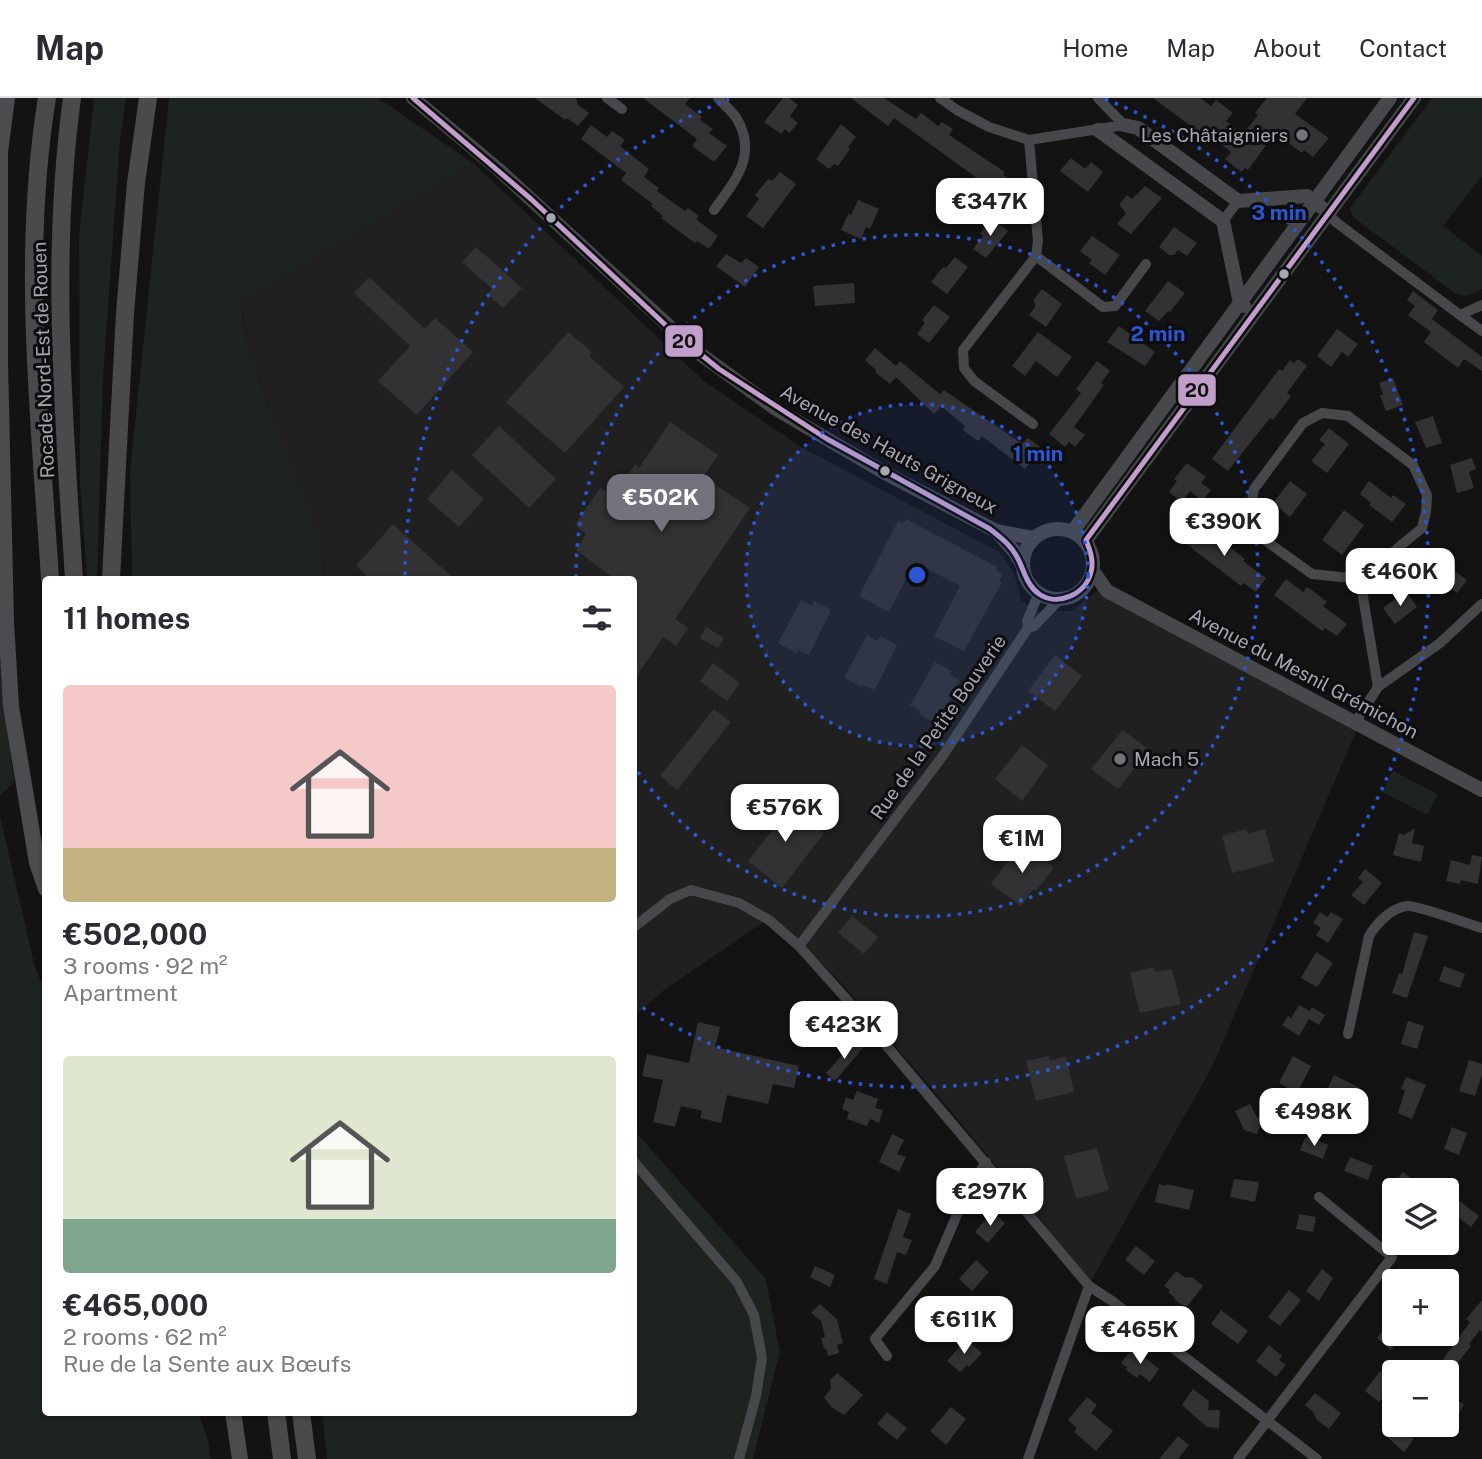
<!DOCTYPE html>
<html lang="en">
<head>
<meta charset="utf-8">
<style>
  :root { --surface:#fff; --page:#f7f7f7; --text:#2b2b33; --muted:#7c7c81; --line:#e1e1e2; --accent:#72737b }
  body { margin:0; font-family:"Public Sans",sans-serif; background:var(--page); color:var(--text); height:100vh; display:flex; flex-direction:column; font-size:26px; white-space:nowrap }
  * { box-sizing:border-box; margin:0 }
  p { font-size:23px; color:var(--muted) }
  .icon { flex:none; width:38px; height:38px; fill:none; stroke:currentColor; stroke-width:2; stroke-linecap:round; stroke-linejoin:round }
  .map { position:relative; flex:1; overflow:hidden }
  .side { position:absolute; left:42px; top:478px; width:595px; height:840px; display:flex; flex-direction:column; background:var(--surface); border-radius:7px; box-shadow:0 2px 5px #0004 }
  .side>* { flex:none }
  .tools { position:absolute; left:1382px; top:1080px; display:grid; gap:14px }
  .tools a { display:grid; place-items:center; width:77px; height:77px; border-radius:7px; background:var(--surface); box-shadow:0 2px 5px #0004; font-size:35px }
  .price { position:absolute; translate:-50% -60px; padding:0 16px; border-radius:14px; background:#fff; color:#222; font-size:23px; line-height:46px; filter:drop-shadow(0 2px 4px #0008) }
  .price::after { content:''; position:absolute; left:50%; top:42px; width:21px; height:16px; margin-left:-10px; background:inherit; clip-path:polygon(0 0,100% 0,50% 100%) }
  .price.active { background:var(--accent); color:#fff }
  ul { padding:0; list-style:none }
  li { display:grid; align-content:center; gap:14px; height:371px; padding:0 21px }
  li span { display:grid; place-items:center; height:217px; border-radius:7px; color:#555 }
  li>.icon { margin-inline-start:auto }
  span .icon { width:126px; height:126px; fill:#fffc; stroke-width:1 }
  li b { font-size:30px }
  h2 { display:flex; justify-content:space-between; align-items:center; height:84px; padding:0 21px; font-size:30px }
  header { display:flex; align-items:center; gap:42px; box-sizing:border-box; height:98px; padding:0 35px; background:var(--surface); border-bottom:2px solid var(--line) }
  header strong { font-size:33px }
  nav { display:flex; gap:38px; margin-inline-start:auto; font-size:24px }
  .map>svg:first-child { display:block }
</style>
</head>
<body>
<header>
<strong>Map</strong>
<nav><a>Home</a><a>Map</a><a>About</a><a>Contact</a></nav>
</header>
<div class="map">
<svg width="1482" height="1361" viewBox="0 0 1482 1361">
  <rect width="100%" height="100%" fill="#131313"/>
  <path fill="#202021" d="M473 65 705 284 801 349 999 454 1014 475 1021 502 1036 513H1071L1108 485 1360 624 1212 969 1091 1183 944 1005 845 889 797 840 771 819 664 892 634 919V481H326L323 465 253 265 240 204Z"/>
  <path fill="#1d231f" d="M94 0H126L120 43 103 279 97 481H87L80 385 79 138Z
    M169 0H378L473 65 240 204C244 225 248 247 254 267 276 338 313 409 326 481H132L130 373Z
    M1432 0H1482V78L1443 128 1482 158V191L1466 198 1456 196 1353 119 1350 110Z
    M0 552 1 583 14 684 0 698Z
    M1393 673 1438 696 1427 717 1382 694Z
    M0 718 35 869 45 893 46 1314H198L208 1343 211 1361H0Z
    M634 1032 766 1181 780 1254 753 1361H327L322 1314H634Z"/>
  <path fill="#323234" d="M535 0H576L578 7 589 15 578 28 567 20 565 22Z
    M643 0H690L685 6 702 19 700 22 713 31 709 35 727 48 714 64 692 48 697 41Z
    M783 0H789L798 7 790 18 798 25 789 35 785 31 781 36 764 24Z
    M851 0H884L916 21 921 15 938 28 942 24 953 31 949 37 1005 74 1003 77 1009 80V86L1005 92 996 94 894 20 888 28Z
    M1153 0H1200L1211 8 1216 2 1233 15 1226 23 1243 36 1258 17 1255 15 1267 0H1307L1295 16 1329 40 1313 59 1304 52 1302 55 1275 35 1248 72 1245 70 1241 74 1225 61 1231 54 1214 40 1207 48 1191 36 1195 31Z
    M841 26 856 39 848 49 850 51 838 68 834 66 829 71 816 61Z
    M591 27 607 39 612 33 625 42 620 48 649 71 644 79 659 90 657 93 685 113 688 110 699 118 696 121 718 138 709 151 697 143 695 145 661 120 663 118 651 108 653 106 621 82 626 75 581 41Z
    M1071 60 1085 71 1091 64 1103 74 1088 94 1060 73Z
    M780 74 796 86 763 130 746 118 759 101 755 97 768 81 772 83Z
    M1145 88 1162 100 1131 136 1117 126 1126 115 1119 107 1127 97 1132 101Z
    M858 102 879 111 870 131 866 129 861 141 841 132 848 116 851 117Z
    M992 120 1008 133 986 160 973 151 983 138 980 136Z
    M1174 129 1197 145 1187 158 1178 152 1174 157H1169L1159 149Z
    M1092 138 1120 157 1105 177 1089 165 1092 162 1080 153Z
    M476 149 522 190 503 210 488 197 492 191 462 164Z
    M726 156 741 165 746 160 759 169 745 189 716 168Z
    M955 159 968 169 947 196 931 184 943 169 946 170Z
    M369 179 425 231 435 220 473 254 417 317 378 283 410 248 354 195Z
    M1168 183 1185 195 1170 214 1168 213 1159 223 1145 213Z
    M854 185 855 205 815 208 813 188Z
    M1042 191 1062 206 1046 229 1029 217 1035 209 1034 201Z
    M1413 193 1438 212 1432 221 1482 259V273L1464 261 1458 270 1424 244 1431 234 1408 217 1415 208 1407 202Z
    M934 207 950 219 929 245 917 236 925 225 922 222Z
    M1119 228 1155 254 1145 268 1107 244Z
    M1337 231 1358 246 1348 259 1342 254 1331 269 1317 258Z
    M568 234 592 254 589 258 624 289 565 355 506 304Z
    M1038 234 1072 259 1057 279 1036 263 1025 278 1012 268Z
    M875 250 896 268 900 263 940 296 944 292 1022 346 1028 340 1042 350 1025 371 982 338 978 343 963 332 965 328 941 308 934 316 896 279 890 286 875 274 876 272 865 262Z
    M1298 261 1307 268 1287 295 1291 298 1273 322 1270 320 1228 373 1212 361 1279 271 1282 273 1290 262 1294 265Z
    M1097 263 1110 273 1101 285 1104 287 1074 329 1085 337 1075 349 1069 344 1065 349 1049 336 1081 295 1076 291Z
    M1393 280 1403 307 1386 313 1380 297H1383L1379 285Z
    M1433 318 1442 345 1426 350 1415 324Z
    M670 324 718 357 703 379 750 410 675 521 688 530 676 548 663 539 634 582V481H615L576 452 586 436 575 427 600 390 608 394 615 383 621 387 635 366 639 370Z
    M499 328 556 381 529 410 472 357Z
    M1329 330 1349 346 1327 375 1311 363 1325 346 1319 342Z
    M1472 360 1476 371 1469 374 1474 390 1457 395 1450 367Z
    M1187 365 1206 379 1201 385 1211 392 1202 403 1190 393 1182 404 1169 394 1177 383 1174 381Z
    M452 372 484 401 459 429 427 401Z
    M1290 383 1307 396 1290 419 1273 405Z
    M1369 383 1391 400 1393 397 1406 406 1392 424 1369 407 1371 405 1360 396Z
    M1344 412 1364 427 1342 457 1322 442Z
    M906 421 997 469 996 472 1003 476 999 483 1002 484 964 553 934 538 960 488 915 464 889 514 859 498 898 423 903 426Z
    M1204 421 1216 431 1208 441 1227 456 1231 450 1245 461 1243 463 1266 480 1256 494 1244 485 1241 488 1185 445Z
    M393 426 433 462 455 481H371L356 468Z
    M1433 457 1467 482 1457 495 1439 483 1437 485 1421 473Z
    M1286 481 1303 494 1307 489 1313 493 1327 504 1323 508 1347 526 1337 538 1325 530 1322 533 1274 497Z
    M1406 493 1417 509 1395 526 1383 510Z
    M801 502 812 508 814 503 831 512 809 557 798 552 796 555 778 545Z
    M706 529 724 540 718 550 700 540Z
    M867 537 877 543 880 538 897 547 875 592 863 587 862 589 844 580Z
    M1055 557 1082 578 1055 613 1028 593Z
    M935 564 952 573 950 577 960 582 937 626 919 616 921 613 910 607Z
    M713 565 740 585 727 603 700 583Z
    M714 611 731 624 677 692 660 678Z
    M1123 632 1149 652 1118 691 1091 671Z
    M1022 647 1048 667 1022 703 995 681Z
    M779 701 824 735 782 790 748 763 775 729 764 721Z
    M1415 730 1412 745 1424 748 1421 764 1393 757 1399 735 1404 737Z
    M1246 731 1248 736 1265 731 1274 764 1232 775 1222 738Z
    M1022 745 1054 769 1036 793 1033 791 1021 808 991 786Z
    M1472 757 1482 759 1478 786 1461 782 1460 786 1446 783 1451 762 1470 767Z
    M1365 771 1382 785 1364 807 1351 797 1363 784 1358 780Z
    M1320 814 1327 819 1331 814 1343 821 1328 845 1316 837 1321 830 1313 825Z
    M852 818 878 839 864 856 838 835Z
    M1414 834 1428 838 1407 900 1392 895 1399 875 1402 876Z
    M1316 854 1333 865 1317 889 1301 880Z
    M1444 868 1465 876 1460 890 1439 883Z
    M1153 869 1155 874 1172 871 1181 906 1140 915 1130 875Z
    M1299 907 1310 913 1312 909 1325 917 1319 927 1309 921 1299 938 1282 927 1288 918 1291 920Z
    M1408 923 1424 928 1417 951 1401 946Z
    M698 924 720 929 715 949 799 968 794 990 773 986 768 1006 727 997 721 1025 700 1020 702 1013 681 1008 675 1029 653 1024 663 982 642 978 647 956 689 965Z
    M855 943 863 950 835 983 826 975Z
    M1049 958 1050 962 1066 959 1074 994 1036 1003 1026 963Z
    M1293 958 1311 968 1297 995 1279 985Z
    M1469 962 1482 966V977L1475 998 1459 993Z
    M1334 977 1360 990 1352 1005 1327 992Z
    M1406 979 1426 987 1412 1021 1398 1015 1405 992 1401 991Z
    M857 993 878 1001 875 1010 883 1012 879 1025 870 1021 867 1028 847 1021 849 1014 842 1011 846 999 853 1002Z
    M1250 1006 1257 1019 1262 1021 1257 1036 1244 1032 1235 1013Z
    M1452 1029 1467 1035 1459 1057 1444 1051Z
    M892 1036 904 1042 897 1056 906 1059 899 1074 879 1064Z
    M1306 1038 1328 1047 1323 1061 1300 1052Z
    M1097 1050 1109 1092 1076 1101 1064 1058Z
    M1350 1059 1373 1068 1368 1082 1344 1073Z
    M1403 1074 1426 1092H1400L1393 1087Z
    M1234 1081 1259 1084 1255 1104 1230 1099Z
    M1159 1086 1166 1088V1086L1194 1092 1189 1112 1155 1104Z
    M1458 1102 1479 1118 1471 1129 1450 1113Z
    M898 1111 911 1116 903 1139 912 1142 906 1157 897 1154 887 1186 874 1181Z
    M992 1114 1005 1125 988 1145 975 1134Z
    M1299 1116 1316 1119 1313 1134 1296 1131Z
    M1136 1148 1155 1163 1144 1177 1125 1162Z
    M976 1162 989 1174 972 1193 959 1181Z
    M815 1168 835 1177 830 1189 810 1179Z
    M1322 1171 1333 1180 1319 1203 1306 1193Z
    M1176 1173 1186 1180 1192 1179 1203 1188 1186 1210 1174 1201 1175 1200 1168 1194 1170 1192 1164 1188Z
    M1289 1192 1301 1202 1280 1228 1268 1219Z
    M932 1201 953 1219 940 1235 921 1214Z
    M1482 1202V1234L1480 1232 1469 1246 1471 1248 1449 1276 1439 1267 1470 1224 1466 1221Z
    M820 1206 837 1221 843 1245 837 1247 839 1255 828 1258 826 1250 824 1251 821 1240 825 1239 821 1223 811 1215Z
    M1221 1212 1248 1233 1238 1246 1211 1226Z
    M1395 1217V1236H1404L1391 1252 1377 1240Z
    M966 1241 982 1255 969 1269 967 1267 960 1274 947 1263Z
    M1269 1247 1282 1258 1279 1262 1286 1267 1276 1279 1256 1263Z
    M1133 1250 1159 1271 1150 1284 1140 1276 1137 1280 1125 1271 1128 1270 1121 1265Z
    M1380 1273 1395 1285 1379 1304 1365 1293Z
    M837 1275 863 1297 844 1317 831 1309 824 1299 831 1291 830 1282Z
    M1193 1291 1209 1303 1208 1312H1220L1219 1330 1207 1329 1182 1307Z
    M1315 1295 1341 1315 1329 1331 1317 1322 1313 1314 1305 1307Z
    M1447 1298 1464 1306 1447 1341Z
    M1087 1299 1097 1307 1091 1315 1113 1333 1096 1353 1074 1334 1077 1330 1068 1322Z
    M951 1309 966 1321 946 1347 930 1333Z
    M887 1314 907 1330 897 1342 877 1326Z
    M1395 1326 1414 1341 1404 1354 1386 1338Z
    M1178 1338 1189 1347 1178 1361H1159Z"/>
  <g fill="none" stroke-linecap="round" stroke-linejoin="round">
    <path stroke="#47484c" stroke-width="10" d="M607 0 622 11
      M940 0 957 12 989 29 1029 42 1124 27
      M1098 0 1124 27
      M1029 42 1038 143 1036 158 963 252 964 270 974 283 1033 326
      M714 112C735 83 758 57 737 21 733 14 724 7 718 0
      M1327 115 1337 125 1460 217 1482 207
      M1223 123 1238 103
      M1036 158 1103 209 1115 208 1146 166
      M1460 217 1482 233
      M1028 530 1027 523 1039 495
      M1378 589 1440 545 1482 506
      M1355 625 1378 589 1360 481 1422 430 1426 414 1427 397 1413 367 1348 318 1322 315 1303 325 1254 391 1250 413 1259 438 1312 476 1360 481
      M634 829 670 801 691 792 739 805 769 822 799 848 858 914 1089 1188 1112 1203 1317 1361
      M799 848 942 659 1028 530 1034 528 1060 501
      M1348 936 1369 838C1377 825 1391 810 1407 808 1417 807 1469 826 1482 830
      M634 1064 737 1184 754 1217 762 1260 756 1298 739 1361
      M887 1258 875 1241 935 1168 965 1098 986 1064
      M1028 1361 1089 1188
      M1238 1361 1392 1159 1319 1099"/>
    <path stroke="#47484c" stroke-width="14" d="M413 0 498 71 696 253 776 311 885 375 996 433 1033 440
      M1124 27 1138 30 1238 103 1307 98 1321 109
      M1098 32 1223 123 1240 205 1244 208
      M1023 466a35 35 0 1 1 70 0a35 35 0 1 1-70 0Z
      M996 433 1014 453 1023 468
      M1073 433 1390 0
      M1086 442 1414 0
      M1093 473 1107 493 1482 692"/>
    <path stroke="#4b4c50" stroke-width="16" d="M7 0 0 54V264L6 524 11 608 37 765 46 791
      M233 1314 240 1361"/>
    <path stroke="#4a4a4d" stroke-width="18" d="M47 0C21 159 40 322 50 481
      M72 0C50 161 64 320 74 481
      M111 481 125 215 136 85 148 0
      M276 1314 282 1361
      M301 1314 307 1361"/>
    <defs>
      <path id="bus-1" d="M413 0 531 101 673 234 719 271 827 341 990 431C1000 439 1011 447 1017 459 1024 471 1026 487 1039 496 1058 509 1086 496 1091 474 1094 463 1090 452 1086 442L1414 0"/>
    </defs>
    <use href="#bus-1" stroke="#0d0d0f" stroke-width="10"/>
    <use href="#bus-1" stroke="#c29fca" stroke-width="5"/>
  </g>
  <circle cx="917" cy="477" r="171" fill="#2b57d4" fill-opacity=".12"/>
  <g fill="none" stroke="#2b57d4" stroke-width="3.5" stroke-dasharray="3.5 7">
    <circle cx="917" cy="477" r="171"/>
    <path d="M576 480A341 341 0 1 1 634 668"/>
    <path d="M405 477A512 512 0 0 1 729 1M1105 1A512 512 0 1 1 634 904"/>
  </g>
  <g fill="#72737b" stroke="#0d0d0f" stroke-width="2.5">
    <circle cx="1302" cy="37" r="7"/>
    <circle cx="1120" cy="661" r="7"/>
  </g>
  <g fill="#a5a7b3" stroke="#0d0d0f" stroke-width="2.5">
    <circle cx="551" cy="120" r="6"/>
    <circle cx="1284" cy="176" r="6"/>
    <circle cx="885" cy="373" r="6"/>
  </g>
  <g text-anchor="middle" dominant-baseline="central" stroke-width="6" stroke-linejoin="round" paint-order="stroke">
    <g font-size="19" fill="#a5a7b3" stroke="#0d0d0f" text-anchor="end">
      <text x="1288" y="37">Les Châtaigniers</text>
      <text x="1134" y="661" text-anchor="start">Mach 5</text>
    </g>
    <g font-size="19" fill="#a5a7b3" stroke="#0d0d0f">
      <text transform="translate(43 262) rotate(-92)">Rocade Nord-Est de Rouen</text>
      <text transform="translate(889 351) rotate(29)">Avenue des Hauts Grigneux</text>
      <text transform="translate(1304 575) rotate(28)">Avenue du Mesnil Grémichon</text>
      <text transform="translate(938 629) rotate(-55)">Rue de la Petite Bouverie</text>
    </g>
  </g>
  <circle cx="917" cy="477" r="10" fill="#2b57d4" stroke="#0d0d0f" stroke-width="3.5"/>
  <g font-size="21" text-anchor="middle" font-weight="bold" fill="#2b57d4" stroke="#0d0d0f" stroke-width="6" stroke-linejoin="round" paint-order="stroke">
    <text x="1279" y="122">3 min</text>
    <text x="1158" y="243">2 min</text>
    <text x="1038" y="363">1 min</text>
  </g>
  <g stroke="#0d0d0f" stroke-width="2.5">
    <rect x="664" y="226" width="40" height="34" rx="7" fill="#c29fca"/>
    <rect x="1177" y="275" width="40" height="34" rx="7" fill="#c29fca"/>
  </g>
  <g font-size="19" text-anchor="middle" font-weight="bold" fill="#111">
    <text x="684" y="250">20</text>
    <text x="1197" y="299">20</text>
  </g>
</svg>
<div class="tools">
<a><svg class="icon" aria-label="layers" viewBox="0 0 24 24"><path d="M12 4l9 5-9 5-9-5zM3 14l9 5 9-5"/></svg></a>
<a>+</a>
<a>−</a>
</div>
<b class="price" style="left:990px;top:140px">€347K</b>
<b class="price active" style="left:661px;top:436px">€502K</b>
<b class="price" style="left:1224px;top:460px">€390K</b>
<b class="price" style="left:1400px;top:510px">€460K</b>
<b class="price" style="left:785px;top:746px">€576K</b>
<b class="price" style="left:1022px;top:777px">€1M</b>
<b class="price" style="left:844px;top:963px">€423K</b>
<b class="price" style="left:1314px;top:1050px">€498K</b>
<b class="price" style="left:990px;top:1130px">€297K</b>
<b class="price" style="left:964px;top:1258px">€611K</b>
<b class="price" style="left:1140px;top:1268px">€465K</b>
<section class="side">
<h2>11 homes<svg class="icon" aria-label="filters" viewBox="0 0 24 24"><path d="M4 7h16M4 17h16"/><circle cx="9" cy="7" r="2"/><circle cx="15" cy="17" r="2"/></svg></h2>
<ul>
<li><span style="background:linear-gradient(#f6c9c9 75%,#c2b280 0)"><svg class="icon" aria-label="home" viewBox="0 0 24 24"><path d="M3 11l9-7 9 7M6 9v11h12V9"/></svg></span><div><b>€502,000</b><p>3 rooms · 92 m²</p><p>Apartment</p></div></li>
<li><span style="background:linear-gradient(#dfe7d0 75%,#7fa58c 0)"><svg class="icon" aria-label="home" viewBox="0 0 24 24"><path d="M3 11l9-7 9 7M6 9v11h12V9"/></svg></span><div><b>€465,000</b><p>2 rooms · 62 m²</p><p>Rue de la Sente aux Bœufs</p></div></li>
</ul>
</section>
</div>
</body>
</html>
